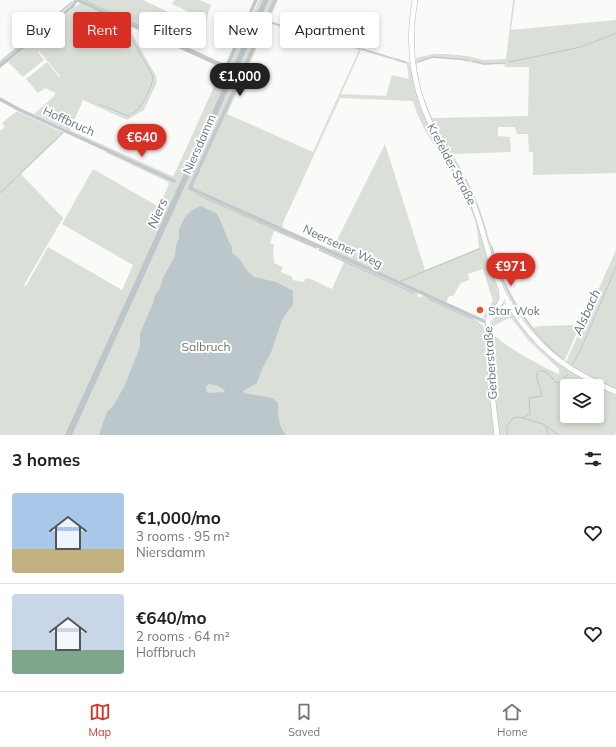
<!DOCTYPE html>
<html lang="en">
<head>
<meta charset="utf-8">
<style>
  :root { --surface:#fff; --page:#f2f2f2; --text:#222; --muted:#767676; --line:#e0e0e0; --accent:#d93025 }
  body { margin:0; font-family:Mulish,sans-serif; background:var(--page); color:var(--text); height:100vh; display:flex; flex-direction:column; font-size:15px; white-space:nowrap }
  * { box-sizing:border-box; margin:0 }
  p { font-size:13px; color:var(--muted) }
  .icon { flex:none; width:22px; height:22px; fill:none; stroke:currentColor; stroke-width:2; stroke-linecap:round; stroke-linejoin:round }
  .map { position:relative; height:435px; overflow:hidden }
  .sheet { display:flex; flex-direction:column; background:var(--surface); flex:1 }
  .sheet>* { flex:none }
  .guide { position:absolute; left:12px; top:12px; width:400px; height:36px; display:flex; gap:8px }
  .tools { position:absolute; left:560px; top:379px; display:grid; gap:8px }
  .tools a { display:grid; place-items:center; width:44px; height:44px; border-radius:4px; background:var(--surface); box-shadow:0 2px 6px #0003; font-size:20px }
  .price { position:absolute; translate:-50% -34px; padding:0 9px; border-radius:14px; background:var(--accent); color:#fff; font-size:13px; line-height:26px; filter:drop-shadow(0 1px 2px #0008) }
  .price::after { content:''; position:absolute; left:50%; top:24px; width:12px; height:9px; margin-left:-6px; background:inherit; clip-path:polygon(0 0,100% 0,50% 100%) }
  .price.selected { background:#222; color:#fff }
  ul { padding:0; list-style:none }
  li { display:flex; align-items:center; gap:12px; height:100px; padding:0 12px }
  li+li { border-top:1px solid var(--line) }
  li span { display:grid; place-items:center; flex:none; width:112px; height:80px; border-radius:4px; color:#555 }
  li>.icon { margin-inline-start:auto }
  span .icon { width:48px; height:48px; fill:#fffc; stroke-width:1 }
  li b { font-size:17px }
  h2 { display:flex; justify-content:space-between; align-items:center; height:48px; padding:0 12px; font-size:17px }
  .chip { padding:0 14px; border-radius:4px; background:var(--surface); box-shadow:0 2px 6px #0003; font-size:14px; line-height:36px }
  .chip.selected { background:var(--accent); color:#fff }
  .tabs { display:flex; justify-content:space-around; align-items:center; height:56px; border-top:1px solid var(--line); background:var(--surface); font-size:11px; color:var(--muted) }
  .tabs a { display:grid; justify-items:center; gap:2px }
  .tabs .selected { color:var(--accent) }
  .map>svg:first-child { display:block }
</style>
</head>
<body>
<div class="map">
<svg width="616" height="435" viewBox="0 0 616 435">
  <rect width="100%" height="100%" fill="#fafaf8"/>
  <path fill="#dadfd7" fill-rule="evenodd" d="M81 0H143L200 27 194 38 182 33 177 42 224 64 220 65Z
    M174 0H200L211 5 206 20 172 4Z
    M259 0H263L111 335 113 337 181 188 183 189 269 0H278L269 21 409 62 415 91 425 116 470 199 481 228 500 297 498 303 489 312 485 318H483L486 312 491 307 490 304 493 301 483 269 468 274 469 280 461 283 453 296H449L446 303 442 302 194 188 193 190 317 246V249L274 231 270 243 274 245 273 251 274 263 283 267 281 272 293 277 292 280 304 282 306 278 311 279 332 289 344 262 318 250 319 249H322L416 292 418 294 417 296 420 297 425 296C441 303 475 315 485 328L490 397 495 435H0V131L5 127 2 123 17 111 64 133 21 174 63 218 24 285 26 286 48 247 122 290 133 265 62 224 93 169 159 207 169 184 168 182 105 152 107 151 170 181 172 179 34 114 52 98 56 93 45 88 38 93 26 79 47 62 59 77 57 79 60 76 39 51 38 52 44 60 23 77 8 62 79 4H81L127 25 156 76 157 82 144 110 127 120 83 100 70 130 172 176 174 175 222 69 226 71ZM268 23 359 50 313 152 227 114ZM361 50 407 64 409 79 392 75 386 96 341 94ZM340 98 413 101C420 128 437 148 451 171 459 184 476 215 477 230 478 235 478 242 479 248L425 270 385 144 332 250 283 228 282 225Z
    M513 0H515L511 30 616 20V173L533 175V152H529L528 134H517L515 127H498V136L510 137 511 152 452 154C469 180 482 209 489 240 495 251 497 264 502 275 510 294 521 312 533 328L539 326 580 325 568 353 563 362C533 335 507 302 494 263 488 243 484 222 475 203 463 175 446 150 433 122 429 115 424 108 422 101 418 88 416 75 413 62L416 61V58L433 54H447L467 56 484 60 506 59ZM433 58 460 60 484 65 504 64 505 67H529L528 116 432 118 422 94 416 66 417 63Z
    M71 2H73L71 5 0 64V61Z
    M616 250V391L566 364V362Z
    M507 310C516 314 529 336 537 345 560 368 587 381 616 394V433L614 435H498L494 397 490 328C492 319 498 313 507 310ZM509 318H511L529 341 559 369V374C543 367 501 345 492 332L493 326ZM567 386H597V416H567Z"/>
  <path fill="#bbc7cb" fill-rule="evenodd" d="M263 0H269L72 435H65Z
    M201 206 216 213 220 220 229 242 232 247V253L240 260 248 272 254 277 276 282 293 291V305C279 318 278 336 271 352 265 363 260 372 257 383L243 391 244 393 272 398 278 403C278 415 278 426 286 435H99L107 412 113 406 124 387 140 347V335L143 326 153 303 155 295 160 288 162 280 175 256 176 245 179 238V229L185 217 192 210ZM209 384C215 385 220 386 225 391L224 392 207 393 206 386Z"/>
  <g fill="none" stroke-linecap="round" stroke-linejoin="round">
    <path stroke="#bbc7cb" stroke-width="1" d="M84 0 222 64
      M269 22 359 48
      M362 49 391 58
      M396 59 406 63
      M473 61 484 64 505 63
      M0 62 72 2
      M418 62 433 57 468 60
      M509 62 581 47 616 33
      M99 104 128 116C131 114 134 113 136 111 143 105 153 85 153 76L124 25
      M0 193 63 132
      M196 194 316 248
      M492 246C501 290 530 331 563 360
      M319 250 414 293
      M401 281 479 249
      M428 299 472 319
      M572 365 581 349 616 267
      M523 418 543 424 559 435
      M546 426 548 435
      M507 435V426L513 418 517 417 523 418 530 414 529 398 542 396C542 391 528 365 546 372 551 374 552 380 557 383L560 382 568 374"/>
    <defs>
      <path id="secondary" d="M415 0C406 52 414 97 440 142 451 162 464 180 472 201 483 226 487 254 497 279 505 299 518 319 532 335 556 363 583 377 616 392
        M489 317C495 305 505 306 501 291
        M497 435 491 385 488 320 510 303"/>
    </defs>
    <use href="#secondary" stroke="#b3babf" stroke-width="6"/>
    <path stroke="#c3c8cc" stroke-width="3.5" d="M77 0 226 68 256 0
      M275 0 190 188 488 323
      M0 66 73 6 76 0
      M0 99 18 109 174 181"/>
    <use href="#secondary" stroke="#fff" stroke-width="5"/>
  </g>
  <circle fill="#e4572e" stroke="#fff" stroke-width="1.5" cx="480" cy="310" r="4"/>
  <g text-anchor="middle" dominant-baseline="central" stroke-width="4" stroke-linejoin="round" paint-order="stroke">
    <g font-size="12" fill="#657683" stroke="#fff">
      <text transform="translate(69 121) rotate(24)">Hoffbruch</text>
      <text transform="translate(199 144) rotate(-66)">Niersdamm</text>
      <text transform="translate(452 164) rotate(62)">Krefelder Straße</text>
      <text transform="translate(343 246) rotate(25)">Neersener Weg</text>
      <text transform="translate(490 363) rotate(-94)">Gerberstraße</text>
    </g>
    <g font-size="12" fill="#657683" stroke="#fff" text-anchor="start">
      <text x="488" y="310">Star Wok</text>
    </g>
    <g font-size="12" fill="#687a64" stroke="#fff">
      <text x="206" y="346">Salbruch</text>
    </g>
    <g font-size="13" font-style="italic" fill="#60757c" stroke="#fff">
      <text transform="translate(157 213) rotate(-66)">Niers</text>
      <text transform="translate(586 312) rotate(-66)">Alsbach</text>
    </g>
  </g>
</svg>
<div class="tools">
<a><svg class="icon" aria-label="layers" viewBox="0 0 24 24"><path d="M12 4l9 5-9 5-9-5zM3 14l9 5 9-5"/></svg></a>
</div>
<b class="price selected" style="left:240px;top:97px">€1,000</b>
<b class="price" style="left:142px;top:158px">€640</b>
<b class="price" style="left:511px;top:287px">€971</b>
<div class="guide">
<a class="chip">Buy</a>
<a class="chip selected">Rent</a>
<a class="chip">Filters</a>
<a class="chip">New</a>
<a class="chip">Apartment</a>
</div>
</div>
<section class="sheet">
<h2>3 homes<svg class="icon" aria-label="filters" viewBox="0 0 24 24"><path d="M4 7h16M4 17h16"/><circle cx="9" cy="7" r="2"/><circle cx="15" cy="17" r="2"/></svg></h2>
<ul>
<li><span style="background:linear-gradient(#a9c7e8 70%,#c2b280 0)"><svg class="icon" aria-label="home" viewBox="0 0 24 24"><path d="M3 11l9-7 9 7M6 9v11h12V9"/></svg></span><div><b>€1,000/mo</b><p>3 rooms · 95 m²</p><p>Niersdamm</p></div><svg class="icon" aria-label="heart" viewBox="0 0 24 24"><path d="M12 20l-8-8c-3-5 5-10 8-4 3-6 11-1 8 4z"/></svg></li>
<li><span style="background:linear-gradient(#c9d6e8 70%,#7fa58c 0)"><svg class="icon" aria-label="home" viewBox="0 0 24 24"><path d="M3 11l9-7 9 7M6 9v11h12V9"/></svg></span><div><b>€640/mo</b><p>2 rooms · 64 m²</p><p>Hoffbruch</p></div><svg class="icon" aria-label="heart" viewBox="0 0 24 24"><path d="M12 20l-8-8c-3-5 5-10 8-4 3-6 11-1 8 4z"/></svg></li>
</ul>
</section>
<nav class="tabs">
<a class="selected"><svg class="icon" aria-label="map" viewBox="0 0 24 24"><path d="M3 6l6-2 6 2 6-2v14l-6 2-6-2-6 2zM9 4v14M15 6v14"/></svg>Map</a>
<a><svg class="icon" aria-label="saved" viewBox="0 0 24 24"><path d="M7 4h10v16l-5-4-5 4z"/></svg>Saved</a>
<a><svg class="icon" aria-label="home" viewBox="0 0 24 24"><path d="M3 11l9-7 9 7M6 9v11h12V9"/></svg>Home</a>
</nav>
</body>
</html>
